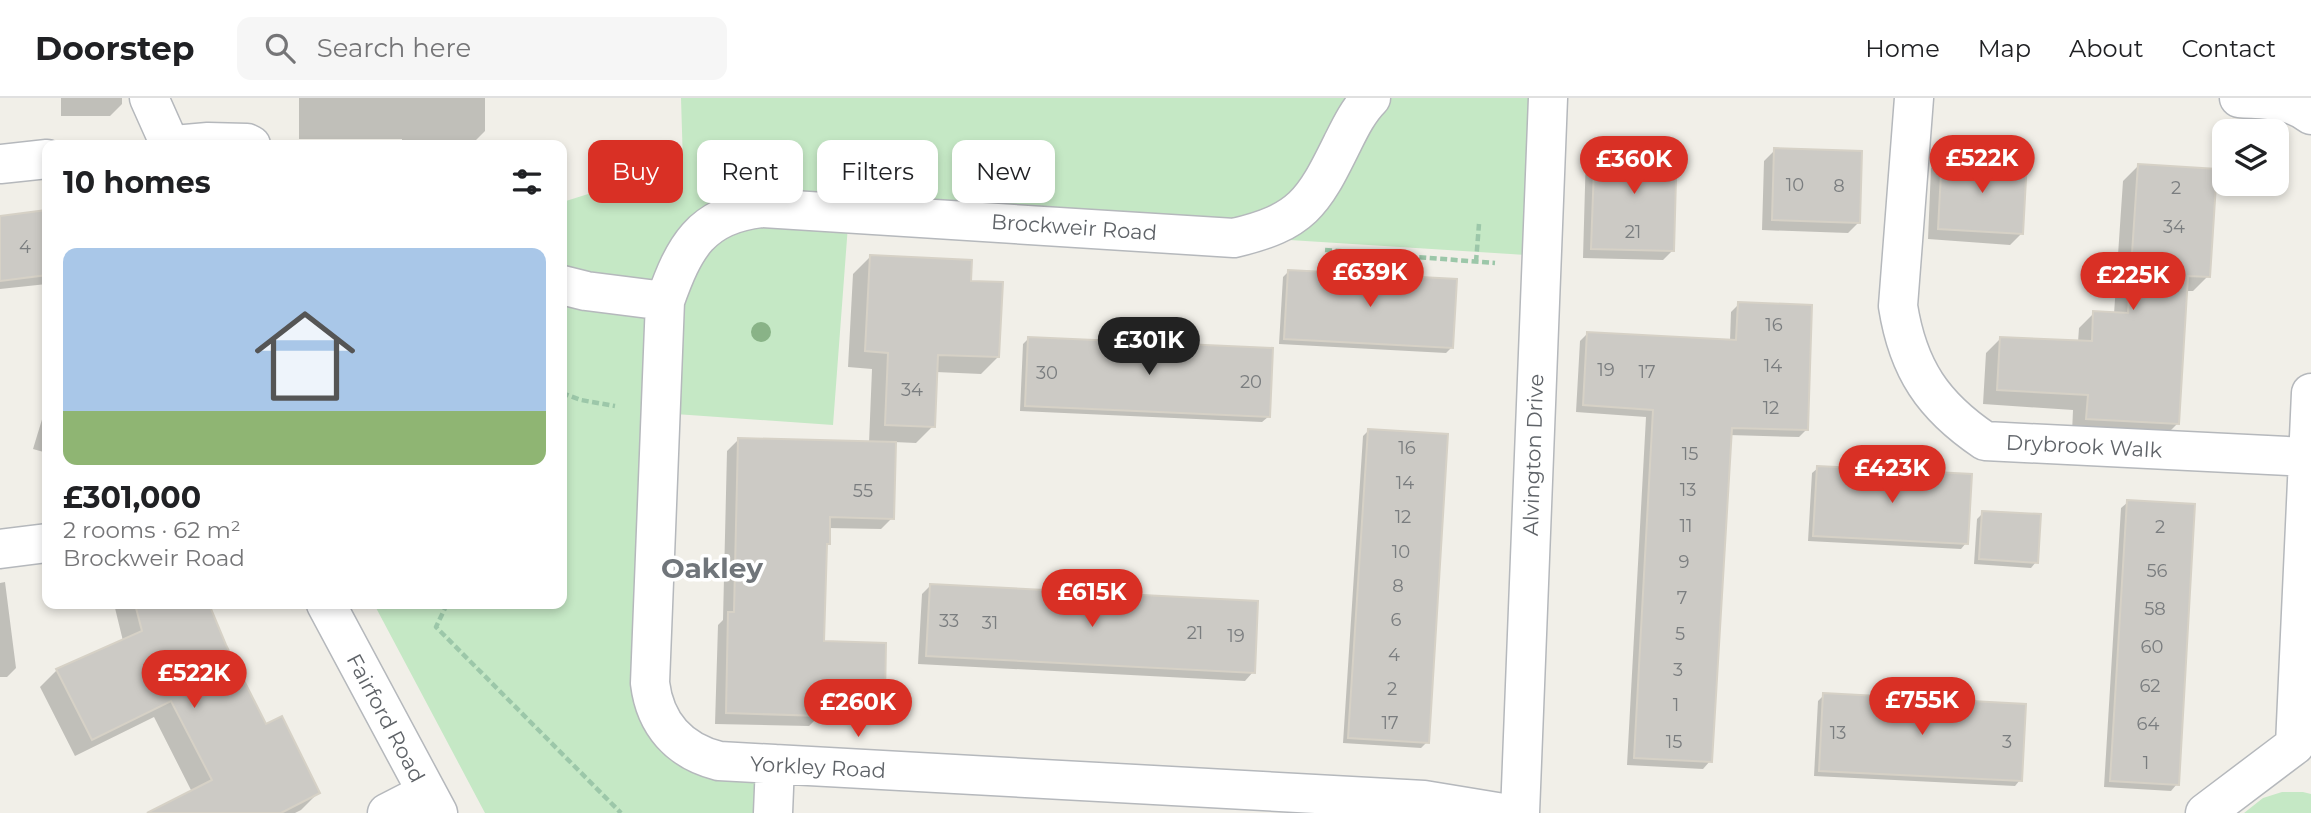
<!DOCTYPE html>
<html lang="en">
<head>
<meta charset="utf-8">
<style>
  :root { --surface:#fff; --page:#f6f6f6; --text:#202124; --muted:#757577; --line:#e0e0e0; --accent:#d93025 }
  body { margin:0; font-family:Montserrat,sans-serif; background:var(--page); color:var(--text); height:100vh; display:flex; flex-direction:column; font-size:26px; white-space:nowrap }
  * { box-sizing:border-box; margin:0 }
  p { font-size:23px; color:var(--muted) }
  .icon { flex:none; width:38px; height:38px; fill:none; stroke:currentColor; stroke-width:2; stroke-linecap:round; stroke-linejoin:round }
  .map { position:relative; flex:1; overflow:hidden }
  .side { position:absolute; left:42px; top:42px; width:525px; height:469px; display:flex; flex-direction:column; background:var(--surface); border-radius:14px; box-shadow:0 4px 10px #0003 }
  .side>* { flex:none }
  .guide { position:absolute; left:588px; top:42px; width:665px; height:63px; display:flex; gap:14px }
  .fabs { position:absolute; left:2212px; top:21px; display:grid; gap:14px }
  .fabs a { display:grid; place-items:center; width:77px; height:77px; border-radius:14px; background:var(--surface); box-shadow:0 4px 10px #0003; font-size:35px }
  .price { position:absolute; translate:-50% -60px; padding:0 16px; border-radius:24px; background:var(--accent); color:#fff; font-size:23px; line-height:46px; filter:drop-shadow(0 2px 4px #0008) }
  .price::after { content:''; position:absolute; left:50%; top:42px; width:21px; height:16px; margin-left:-10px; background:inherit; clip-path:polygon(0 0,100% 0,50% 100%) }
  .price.current { background:#222; color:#fff }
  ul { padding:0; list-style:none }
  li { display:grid; align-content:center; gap:14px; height:371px; padding:0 21px }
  li span { display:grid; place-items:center; height:217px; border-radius:14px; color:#555 }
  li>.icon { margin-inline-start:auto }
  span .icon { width:126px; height:126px; fill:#fffc; stroke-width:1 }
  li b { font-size:30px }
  h2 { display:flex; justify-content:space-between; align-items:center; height:84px; padding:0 21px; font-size:30px }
  .tag { padding:0 24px; border-radius:14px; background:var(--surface); box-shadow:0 4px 10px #0003; font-size:24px; line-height:63px }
  .tag.current { background:var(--accent); color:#fff }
  header { display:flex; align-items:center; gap:42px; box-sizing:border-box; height:98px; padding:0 35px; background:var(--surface); border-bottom:2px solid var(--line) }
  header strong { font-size:33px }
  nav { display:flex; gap:38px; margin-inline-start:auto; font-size:24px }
  .search { width:490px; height:63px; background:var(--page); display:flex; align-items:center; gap:18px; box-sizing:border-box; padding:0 24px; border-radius:14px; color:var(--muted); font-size:26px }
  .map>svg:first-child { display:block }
</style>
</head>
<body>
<header>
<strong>Doorstep</strong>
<div class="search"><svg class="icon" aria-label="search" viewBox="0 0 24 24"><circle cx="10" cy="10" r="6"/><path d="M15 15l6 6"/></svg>Search here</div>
<nav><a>Home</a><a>Map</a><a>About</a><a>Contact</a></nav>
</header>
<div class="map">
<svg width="2311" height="715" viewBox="0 0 2311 715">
  <rect width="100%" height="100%" fill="#f1efe8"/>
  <path fill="#c5e8c5" d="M681 0H1548L1541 158 849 114 833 327 661 315 657 614 749 666 773 715H485L374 506H562V111L566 103 683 66Z
    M2282 694H2303L2311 696V715H2244L2263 700Z"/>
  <path fill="#0003" d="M61 0H122V6L110 18H61Z
    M299 0H485V33L471 47H402V41H299Z
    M1595 44 1672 153 1663 162 1583 160 1586 54Z
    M1775 52 1859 124 1848 135 1762 132 1764 63Z
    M1943 59 2021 136 2010 147 1928 141 1931 70Z
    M2138 68 2208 178 2193 193H2185L2177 326 2162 341 2072 335 2073 312 1983 306 1986 255 2001 240 2078 244 2079 230 2094 215 2114 216 2123 83Z
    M47 115V186L0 191V120Z
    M870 159 969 185 998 259 981 276 936 274 933 328 916 345 894 344 892 420 881 431 828 430 825 448 822 544 883 599 872 610 820 608V617L809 628 715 626 718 527 723 522 727 353 739 341 869 345 872 271 848 269 853 176Z
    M1289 173 1451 250 1446 255 1279 246 1283 179Z
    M1739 206 1806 332 1799 339 1729 337 1710 663 1703 671 1627 667 1646 319 1576 314 1580 243 1588 235 1730 243 1731 214Z
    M1028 241 1268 319 1262 324 1020 313 1023 246Z
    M47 305V355L33 351Z
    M1369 332 1427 644 1421 650 1343 645 1363 338Z
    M1818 370 1966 445 1961 451 1808 443 1812 375Z
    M2128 404 2177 686 2171 693 2104 689 2121 410Z
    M1983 415 2036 464 2031 470 1974 466 1977 421Z
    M5 484 16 570 7 579H0V485Z
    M930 488 1253 574 1245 583 918 566 922 496Z
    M114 506H207L214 525 265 628 318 695 301 712 295 715H151L192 694 154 619 75 658 40 589 57 572 123 543Z
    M1824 597 2020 682 2015 688 1814 678 1818 603Z"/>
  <path fill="#cccac5" stroke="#d6d1c6" stroke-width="2" d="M1595 42 1677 44 1674 153 1591 151Z
    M1774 50 1862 53 1860 125 1772 122Z
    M1942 57 2027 62 2023 136 1938 131Z
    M2138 66 2217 71 2210 179 2188 178 2179 326 2086 321 2088 297 1997 292 2000 239 2092 243 2093 213 2128 215Z
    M47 112V177L0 183V118Z
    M870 157 972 162 971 183 1003 184 999 259 938 257 935 329 885 327 888 255 865 253Z
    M1288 172 1457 181 1453 250 1284 241Z
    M1738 204 1812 207 1808 332 1732 330 1712 664 1634 660 1653 312 1583 307 1587 234 1736 242Z
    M1028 239 1273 250 1270 319 1025 308Z
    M1368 331 1448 336 1429 645 1348 640Z
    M738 340 896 344 894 421 830 419V446H827L824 543 886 545 885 600 822 597V618L726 615 728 514H734Z
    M1817 368 1972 376 1968 446 1813 438Z
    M2127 402 2195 406 2179 687 2110 683Z
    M1982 413 2041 416 2038 465 1979 461Z
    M930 486 1258 503 1255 575 926 558Z
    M135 506H209L226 547 266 626 282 618 320 695 281 715H147L212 682 171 603 92 642 56 571 142 533Z
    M1823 595 2026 606 2022 683 1819 673Z"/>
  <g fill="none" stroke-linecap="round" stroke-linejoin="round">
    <defs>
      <path id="minor" d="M149 0 170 47
        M1371 0C1358 13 1350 30 1342 46 1313 105 1302 124 1234 140L761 110C700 117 684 150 665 203L650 585C655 626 679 653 719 663L1424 702 1503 715
        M1914 0 1898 208C1908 271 1933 308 1985 343L2307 359
        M2239 0C2265 2 2289 0 2311 17
        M174 47 208 44 247 45 251 47
        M0 66 47 61
        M562 187 586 193 665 203
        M0 451 47 445
        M326 506 438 715
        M2295 647 2311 295
        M387 715 426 695
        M773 715 775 666
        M1520 715 1548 0
        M2205 715 2295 647"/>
    </defs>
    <use href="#minor" stroke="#b5b8bc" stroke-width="41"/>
    <path stroke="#9cc7a9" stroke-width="4.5" stroke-dasharray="7 3.5" stroke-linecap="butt" d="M1325 152 1495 165
      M1476 164 1479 126
      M562 295 581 302 615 308
      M447 506 436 529 621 715"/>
    <use href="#minor" stroke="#fff" stroke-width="38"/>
  </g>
  <circle fill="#89b387" cx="761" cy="234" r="10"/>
  <g text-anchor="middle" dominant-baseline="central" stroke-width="7" stroke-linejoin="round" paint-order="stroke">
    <g font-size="18" fill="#7a7d7f">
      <text x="1795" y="87">10</text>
      <text x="1839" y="88">8</text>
      <text x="2176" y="90">2</text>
      <text x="2174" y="129">34</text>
      <text x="1633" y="134">21</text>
      <text x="25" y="149">4</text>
      <text x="1774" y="227">16</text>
      <text x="1773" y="268">14</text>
      <text x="1606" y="272">19</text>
      <text x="1647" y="274">17</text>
      <text x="1047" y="275">30</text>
      <text x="1251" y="284">20</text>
      <text x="912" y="292">34</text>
      <text x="1771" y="310">12</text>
      <text x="1407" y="350">16</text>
      <text x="1690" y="356">15</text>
      <text x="1405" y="385">14</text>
      <text x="1688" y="392">13</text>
      <text x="863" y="393">55</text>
      <text x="1403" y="419">12</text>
      <text x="1686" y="428">11</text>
      <text x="2160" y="429">2</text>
      <text x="1401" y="454">10</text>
      <text x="1684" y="464">9</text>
      <text x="2157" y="473">56</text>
      <text x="1398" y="488">8</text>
      <text x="1682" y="500">7</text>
      <text x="2155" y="511">58</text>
      <text x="1396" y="522">6</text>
      <text x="949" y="523">33</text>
      <text x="990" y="525">31</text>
      <text x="1195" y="535">21</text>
      <text x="1680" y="536">5</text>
      <text x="1236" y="538">19</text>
      <text x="2152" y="549">60</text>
      <text x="1394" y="557">4</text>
      <text x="1678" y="572">3</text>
      <text x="2150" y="588">62</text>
      <text x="1392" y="591">2</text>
      <text x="1676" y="607">1</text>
      <text x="1390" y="625">17</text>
      <text x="2148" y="626">64</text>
      <text x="1838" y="635">13</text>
      <text x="1674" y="644">15</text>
      <text x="2007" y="644">3</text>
      <text x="2146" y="665">1</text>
    </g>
    <g font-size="21" fill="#5f6368" stroke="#fff">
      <text transform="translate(1074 129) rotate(4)">Brockweir Road</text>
      <text transform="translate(2084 348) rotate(3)">Drybrook Walk</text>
      <text transform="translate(1533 357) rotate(-88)">Alvington Drive</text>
      <text transform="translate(386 620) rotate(62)">Fairford Road</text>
      <text transform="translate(818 669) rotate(3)">Yorkley Road</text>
    </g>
    <g font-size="28" font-weight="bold" fill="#70757a" stroke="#fff">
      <text x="712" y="470">Oakley</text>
    </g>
  </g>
</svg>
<div class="fabs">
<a><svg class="icon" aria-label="layers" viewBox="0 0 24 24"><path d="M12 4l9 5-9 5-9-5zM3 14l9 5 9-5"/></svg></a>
</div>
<b class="price" style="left:1982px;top:97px">£522K</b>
<b class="price" style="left:1634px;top:98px">£360K</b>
<b class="price" style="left:1370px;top:211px">£639K</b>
<b class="price" style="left:2133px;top:214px">£225K</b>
<b class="price current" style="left:1149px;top:279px">£301K</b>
<b class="price" style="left:1892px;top:407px">£423K</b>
<b class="price" style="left:1092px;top:531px">£615K</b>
<b class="price" style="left:194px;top:612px">£522K</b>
<b class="price" style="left:1922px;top:639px">£755K</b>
<b class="price" style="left:858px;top:641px">£260K</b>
<div class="guide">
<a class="tag current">Buy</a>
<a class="tag">Rent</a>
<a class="tag">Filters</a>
<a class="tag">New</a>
</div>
<section class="side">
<h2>10 homes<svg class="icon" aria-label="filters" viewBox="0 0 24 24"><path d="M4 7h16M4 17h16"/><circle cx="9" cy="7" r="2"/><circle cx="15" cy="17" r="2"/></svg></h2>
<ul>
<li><span style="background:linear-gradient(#a9c7e8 75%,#8fb573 0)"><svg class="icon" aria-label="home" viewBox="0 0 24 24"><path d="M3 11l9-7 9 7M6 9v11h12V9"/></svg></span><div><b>£301,000</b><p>2 rooms · 62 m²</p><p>Brockweir Road</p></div></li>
</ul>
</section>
</div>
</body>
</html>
